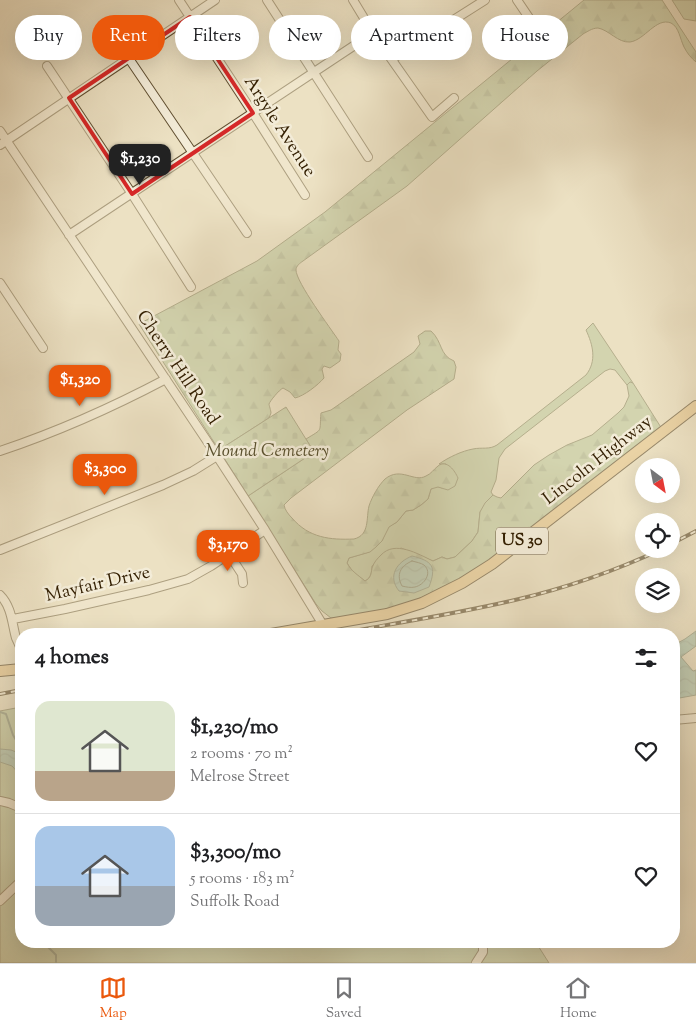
<!DOCTYPE html>
<html lang="en">
<head>
<meta charset="utf-8">
<style>
  :root { --surface:#fff; --page:#f6f6f6; --text:#202124; --muted:#757577; --line:#e0e0e0; --accent:#ea580c }
  body { margin:0; font-family:"Sorts Mill Goudy",serif; background:var(--page); color:var(--text); height:100vh; display:flex; flex-direction:column; font-size:19px; white-space:nowrap }
  * { box-sizing:border-box; margin:0 }
  p { font-size:16px; color:var(--muted) }
  .icon { flex:none; width:28px; height:28px; fill:none; stroke:currentColor; stroke-width:2; stroke-linecap:round; stroke-linejoin:round }
  .map { position:relative; flex:1; overflow:hidden }
  .drawer { position:absolute; left:15px; top:628px; width:665px; height:320px; display:flex; flex-direction:column; background:var(--surface); border-radius:20px; box-shadow:0 5px 20px #0002 }
  .drawer>* { flex:none }
  .banner { position:absolute; left:15px; top:15px; width:666px; height:45px; display:flex; gap:10px }
  .needle { width:32px; rotate:148deg }
  .controls { position:absolute; left:635px; top:458px; display:grid; gap:10px }
  .controls a { display:grid; place-items:center; width:45px; height:45px; border-radius:50%; background:var(--surface); box-shadow:0 5px 20px #0002; font-size:25px }
  .price { position:absolute; translate:-50% -42px; padding:0 11px; border-radius:10px; background:var(--accent); color:#fff; font-size:16px; line-height:32px; filter:drop-shadow(0 1px 2px #0008) }
  .price::after { content:''; position:absolute; left:50%; top:30px; width:15px; height:11px; margin-left:-8px; background:inherit; clip-path:polygon(0 0,100% 0,50% 100%) }
  .price.current { background:#222; color:#fff }
  ul { padding:0; list-style:none }
  li { display:flex; align-items:center; gap:15px; height:125px; padding:0 20px }
  li+li { border-top:1px solid var(--line) }
  li span { display:grid; place-items:center; flex:none; width:140px; height:100px; border-radius:15px; color:#555 }
  li>.icon { margin-inline-start:auto }
  span .icon { width:60px; height:60px; fill:#fffc; stroke-width:1 }
  li b { font-size:21px }
  h2 { display:flex; justify-content:space-between; align-items:center; height:60px; padding:0 20px; font-size:21px }
  .chip { padding:0 18px; border-radius:22px; background:var(--surface); box-shadow:0 5px 20px #0002; font-size:18px; line-height:45px }
  .chip.current { background:var(--accent); color:#fff }
  .menu { display:flex; justify-content:space-around; align-items:center; height:70px; border-top:1px solid var(--line); background:var(--surface); font-size:14px; color:var(--muted) }
  .menu a { display:grid; justify-items:center; gap:2px }
  .menu .current { color:var(--accent) }
  .map>svg:first-child { display:block }
</style>
</head>
<body>
<div class="map">
<svg width="696" height="963" viewBox="0 0 696 963">
  <defs>
    <pattern id="forest-firs" width="22" height="20" patternUnits="userSpaceOnUse" patternTransform="scale(1.25)"><rect width="22" height="20" fill="#b3c397"/><path d="M5 1l3.5 6h-7zM16 11l3.5 6h-7z" fill="#9aa780"/></pattern>
    <pattern id="cemetery-stones" width="16" height="16" patternUnits="userSpaceOnUse" patternTransform="scale(1.25)"><rect width="16" height="16" fill="#b3c397"/><path d="M2 7V4a2 2 0 0 1 4 0v3zM10 15v-3a2 2 0 0 1 4 0v3z" fill="#9aa780"/></pattern>
    <pattern id="water-waves" width="16" height="10" patternUnits="userSpaceOnUse" patternTransform="scale(1.25)"><rect width="16" height="10" fill="#9abead"/><path d="M0 5q4-4 8 0t8 0" fill="none" stroke="#85a393"/></pattern>
  </defs>
  <rect width="100%" height="100%" fill="#ece1c3"/>
  <filter id="stains"><feTurbulence type="fractalNoise" baseFrequency=".004" numOctaves="4"/><feColorMatrix values="0 0 0 0 .2 0 0 0 0 .09 0 0 0 0 .02 0 0 0 .5 -.17"/></filter>
  <radialGradient id="worn" r=".72"><stop offset=".6" stop-color="#630" stop-opacity="0"/><stop offset="1" stop-color="#630" stop-opacity=".3"/></radialGradient>
  <path fill="#b3c397" stroke="#72704c" d="M672 0H696V21L684 19Z
    M593 323 633 383 630 382 627 385 615 370 610 369 605 371 505 449 499 458 496 480 491 492 493 495 489 499 480 512 478 532 472 541 455 557 447 559 442 557 433 561 401 548 372 566C372 572 371 578 365 581L353 572 347 563 349 558 369 552 382 541 388 527 397 522 406 511 413 510 421 505 428 499 431 489C435 486 437 486 442 488L446 464H439C449 457 462 451 473 449 482 447 489 450 497 445L586 375C597 361 593 345 586 330Z
    M21 707V941H535L549 963H0V711Z"/>
  <path fill="url(#forest-firs)" stroke="#72704c" d="M584 0H662L696 52V62C691 58 687 53 684 47 680 39 679 27 671 23 656 17 645 40 630 42 618 43 609 30 598 28 592 28 587 32 583 34L537 71 407 186 303 261C300 263 296 266 296 270 296 282 331 329 339 341L338 350 341 354 340 361 330 368 324 366 322 369 324 378C318 385 304 396 295 398L290 392 283 388C279 390 270 401 269 404 269 405 271 411 271 413L269 418 219 450 139 324 257 261 325 212Z
    M425 331H431C443 342 439 355 454 361L456 367 454 379 407 410 291 498 284 505C285 510 288 514 292 518 309 538 330 540 354 539 370 535 366 518 369 506 372 497 378 486 385 479 401 466 414 483 426 476 431 474 434 469 438 466 447 459 455 471 458 478L455 486 448 490 438 487 431 489 428 499 421 505 413 510 406 511 397 522 389 527 382 541 376 547 370 552 349 558 347 563C351 571 358 575 365 581 371 578 371 574 372 568 374 562 377 559 381 555 395 540 418 554 433 561L442 557 447 559 455 557 472 541 478 532 480 512 485 503 493 495 497 497 501 498 534 465 549 455 567 445 592 435 618 413 624 407 629 396 627 385 630 382 633 383 662 429 478 571 437 591 413 601 395 607 374 612 340 618H331L322 611 316 604 248 496 314 452 306 439C324 428 319 433 321 413L331 410 414 352 420 344 418 336Z"/>
  <path fill="url(#cemetery-stones)" stroke="#72704c" d="M286 407 314 452 248 496 219 450Z"/>
  <path fill="url(#water-waves)" stroke="#707e68" d="M412 556C432 561 437 566 429 587L414 593 399 591C387 576 397 562 412 556Z
    M696 631V646L681 657 693 671 696 670V695L674 699V645L685 639Z
    M0 749 11 750 21 754V776L12 766 0 762Z"/>
  <g fill="none" stroke-linecap="round" stroke-linejoin="round">
    <path stroke="#666e56" stroke-width="1" d="M412 561C416 562 421 563 424 565 433 573 424 585 415 587 411 588 406 587 402 586 396 575 400 566 412 561Z"/>
    <path stroke="#707e68" stroke-width="2" d="M0 712 6 714 13 735 19 745
      M19 752V745L21 741
      M42 941 56 955V963"/>
    <defs>
      <path id="minor" d="M179 0 253 113 305 195
        M267 0 368 157
        M353 0 373 33 432 117 454 98
        M517 0 536 28
        M113 35 247 233
        M392 59 485 0
        M47 66 132 194 191 287
        M0 131 217 456 265 530 323 625
        M0 145 215 0
        M69 235 373 33
        M0 283 43 348
        M0 451C57 432 113 407 166 379
        M0 550 163 485 193 471 217 456
        M229 554 242 574 243 583
        M0 595C12 607 12 624 16 638 18 642 20 646 21 650
        M13 619 65 609 149 590 188 579 211 566 265 530
        M674 720 696 718
        M0 801 9 803 21 808
        M0 901 21 881
        M476 963 483 952V941"/>
      <path id="major" d="M271 634 387 614 422 603 462 583 492 564 696 406
        M0 671 21 669"/>
    </defs>
    <use href="#minor" stroke="#604f31" stroke-width="10"/>
    <use href="#major" stroke="#321e00" stroke-width="12"/>
    <use href="#minor" stroke="#f3ecd8" stroke-width="8"/>
    <use href="#major" stroke="#e6c082" stroke-width="10"/>
    <defs>
      <path id="rail" d="M671 544 696 531
        M336 634C396 623 456 614 515 600 566 588 615 571 662 549
        M0 694 21 690"/>
    </defs>
    <use href="#rail" stroke="#321e00" stroke-width="4"/>
    <use href="#rail" stroke="#f3ecd8" stroke-width="2" stroke-dasharray="5.5" stroke-linecap="butt"/>
  </g>
  <path d="M0 0H696V963H0ZM190 17 253 113 132 194 69 98Z" fill="#ece1c3" fill-opacity=".55" fill-rule="evenodd"/>
  <path fill="none" stroke="#d62828" stroke-width="4" stroke-linejoin="round" d="M190 17 253 113 132 194 69 98Z"/>
  <g text-anchor="middle" dominant-baseline="central" stroke-width="5" stroke-linejoin="round" paint-order="stroke">
    <rect fill="#f3ecd8" stroke="#6c5c41" stroke-width="1" x="496" y="527.5" width="52" height="27" rx="4"/>
    <g font-size="16" font-weight="bold" fill="#321e00">
      <text x="522" y="541">US 30</text>
    </g>
    <g font-size="18" fill="#321e00" stroke="#f3ecd8">
      <text transform="translate(279 127) rotate(57)">Argyle Avenue</text>
      <text transform="translate(177 368) rotate(56)">Cherry Hill Road</text>
      <text transform="translate(598 461) rotate(-38)">Lincoln Highway</text>
      <text transform="translate(98 585) rotate(-13)">Mayfair Drive</text>
    </g>
    <g font-size="18" font-style="italic" fill="#59502d" stroke="#f3ecd8">
      <text x="267" y="452">Mound Cemetery</text>
    </g>
  </g>
  <rect width="100%" height="100%" filter="url(#stains)"/>
  <rect width="100%" height="100%" fill="url(#worn)"/>
</svg>
<div class="controls">
<a><svg class="needle" viewBox="-14 -14 28 28"><path d="M0-13l5 13h-10z" fill="#e53935"/><path d="M0 13l5-13h-10z" fill="#757577"/></svg></a>
<a><svg class="icon" aria-label="locate" viewBox="0 0 24 24"><circle cx="12" cy="12" r="6"/><path d="M12 2v4M12 18v4M2 12h4M18 12h4"/></svg></a>
<a><svg class="icon" aria-label="layers" viewBox="0 0 24 24"><path d="M12 4l9 5-9 5-9-5zM3 14l9 5 9-5"/></svg></a>
</div>
<b class="price current" style="left:140px;top:186px">$1,230</b>
<b class="price" style="left:80px;top:407px">$1,320</b>
<b class="price" style="left:105px;top:496px">$3,300</b>
<b class="price" style="left:228px;top:572px">$3,170</b>
<div class="banner">
<a class="chip">Buy</a>
<a class="chip current">Rent</a>
<a class="chip">Filters</a>
<a class="chip">New</a>
<a class="chip">Apartment</a>
<a class="chip">House</a>
</div>
<section class="drawer">
<h2>4 homes<svg class="icon" aria-label="filters" viewBox="0 0 24 24"><path d="M4 7h16M4 17h16"/><circle cx="9" cy="7" r="2"/><circle cx="15" cy="17" r="2"/></svg></h2>
<ul>
<li><span style="background:linear-gradient(#dfe7d0 70%,#b9a48a 0)"><svg class="icon" aria-label="home" viewBox="0 0 24 24"><path d="M3 11l9-7 9 7M6 9v11h12V9"/></svg></span><div><b>$1,230/mo</b><p>2 rooms · 70 m²</p><p>Melrose Street</p></div><svg class="icon" aria-label="heart" viewBox="0 0 24 24"><path d="M12 20l-8-8c-3-5 5-10 8-4 3-6 11-1 8 4z"/></svg></li>
<li><span style="background:linear-gradient(#a9c7e8 60%,#9aa5b1 0)"><svg class="icon" aria-label="home" viewBox="0 0 24 24"><path d="M3 11l9-7 9 7M6 9v11h12V9"/></svg></span><div><b>$3,300/mo</b><p>5 rooms · 183 m²</p><p>Suffolk Road</p></div><svg class="icon" aria-label="heart" viewBox="0 0 24 24"><path d="M12 20l-8-8c-3-5 5-10 8-4 3-6 11-1 8 4z"/></svg></li>
</ul>
</section>
</div>
<nav class="menu">
<a class="current"><svg class="icon" aria-label="map" viewBox="0 0 24 24"><path d="M3 6l6-2 6 2 6-2v14l-6 2-6-2-6 2zM9 4v14M15 6v14"/></svg>Map</a>
<a><svg class="icon" aria-label="saved" viewBox="0 0 24 24"><path d="M7 4h10v16l-5-4-5 4z"/></svg>Saved</a>
<a><svg class="icon" aria-label="home" viewBox="0 0 24 24"><path d="M3 11l9-7 9 7M6 9v11h12V9"/></svg>Home</a>
</nav>
</body>
</html>
